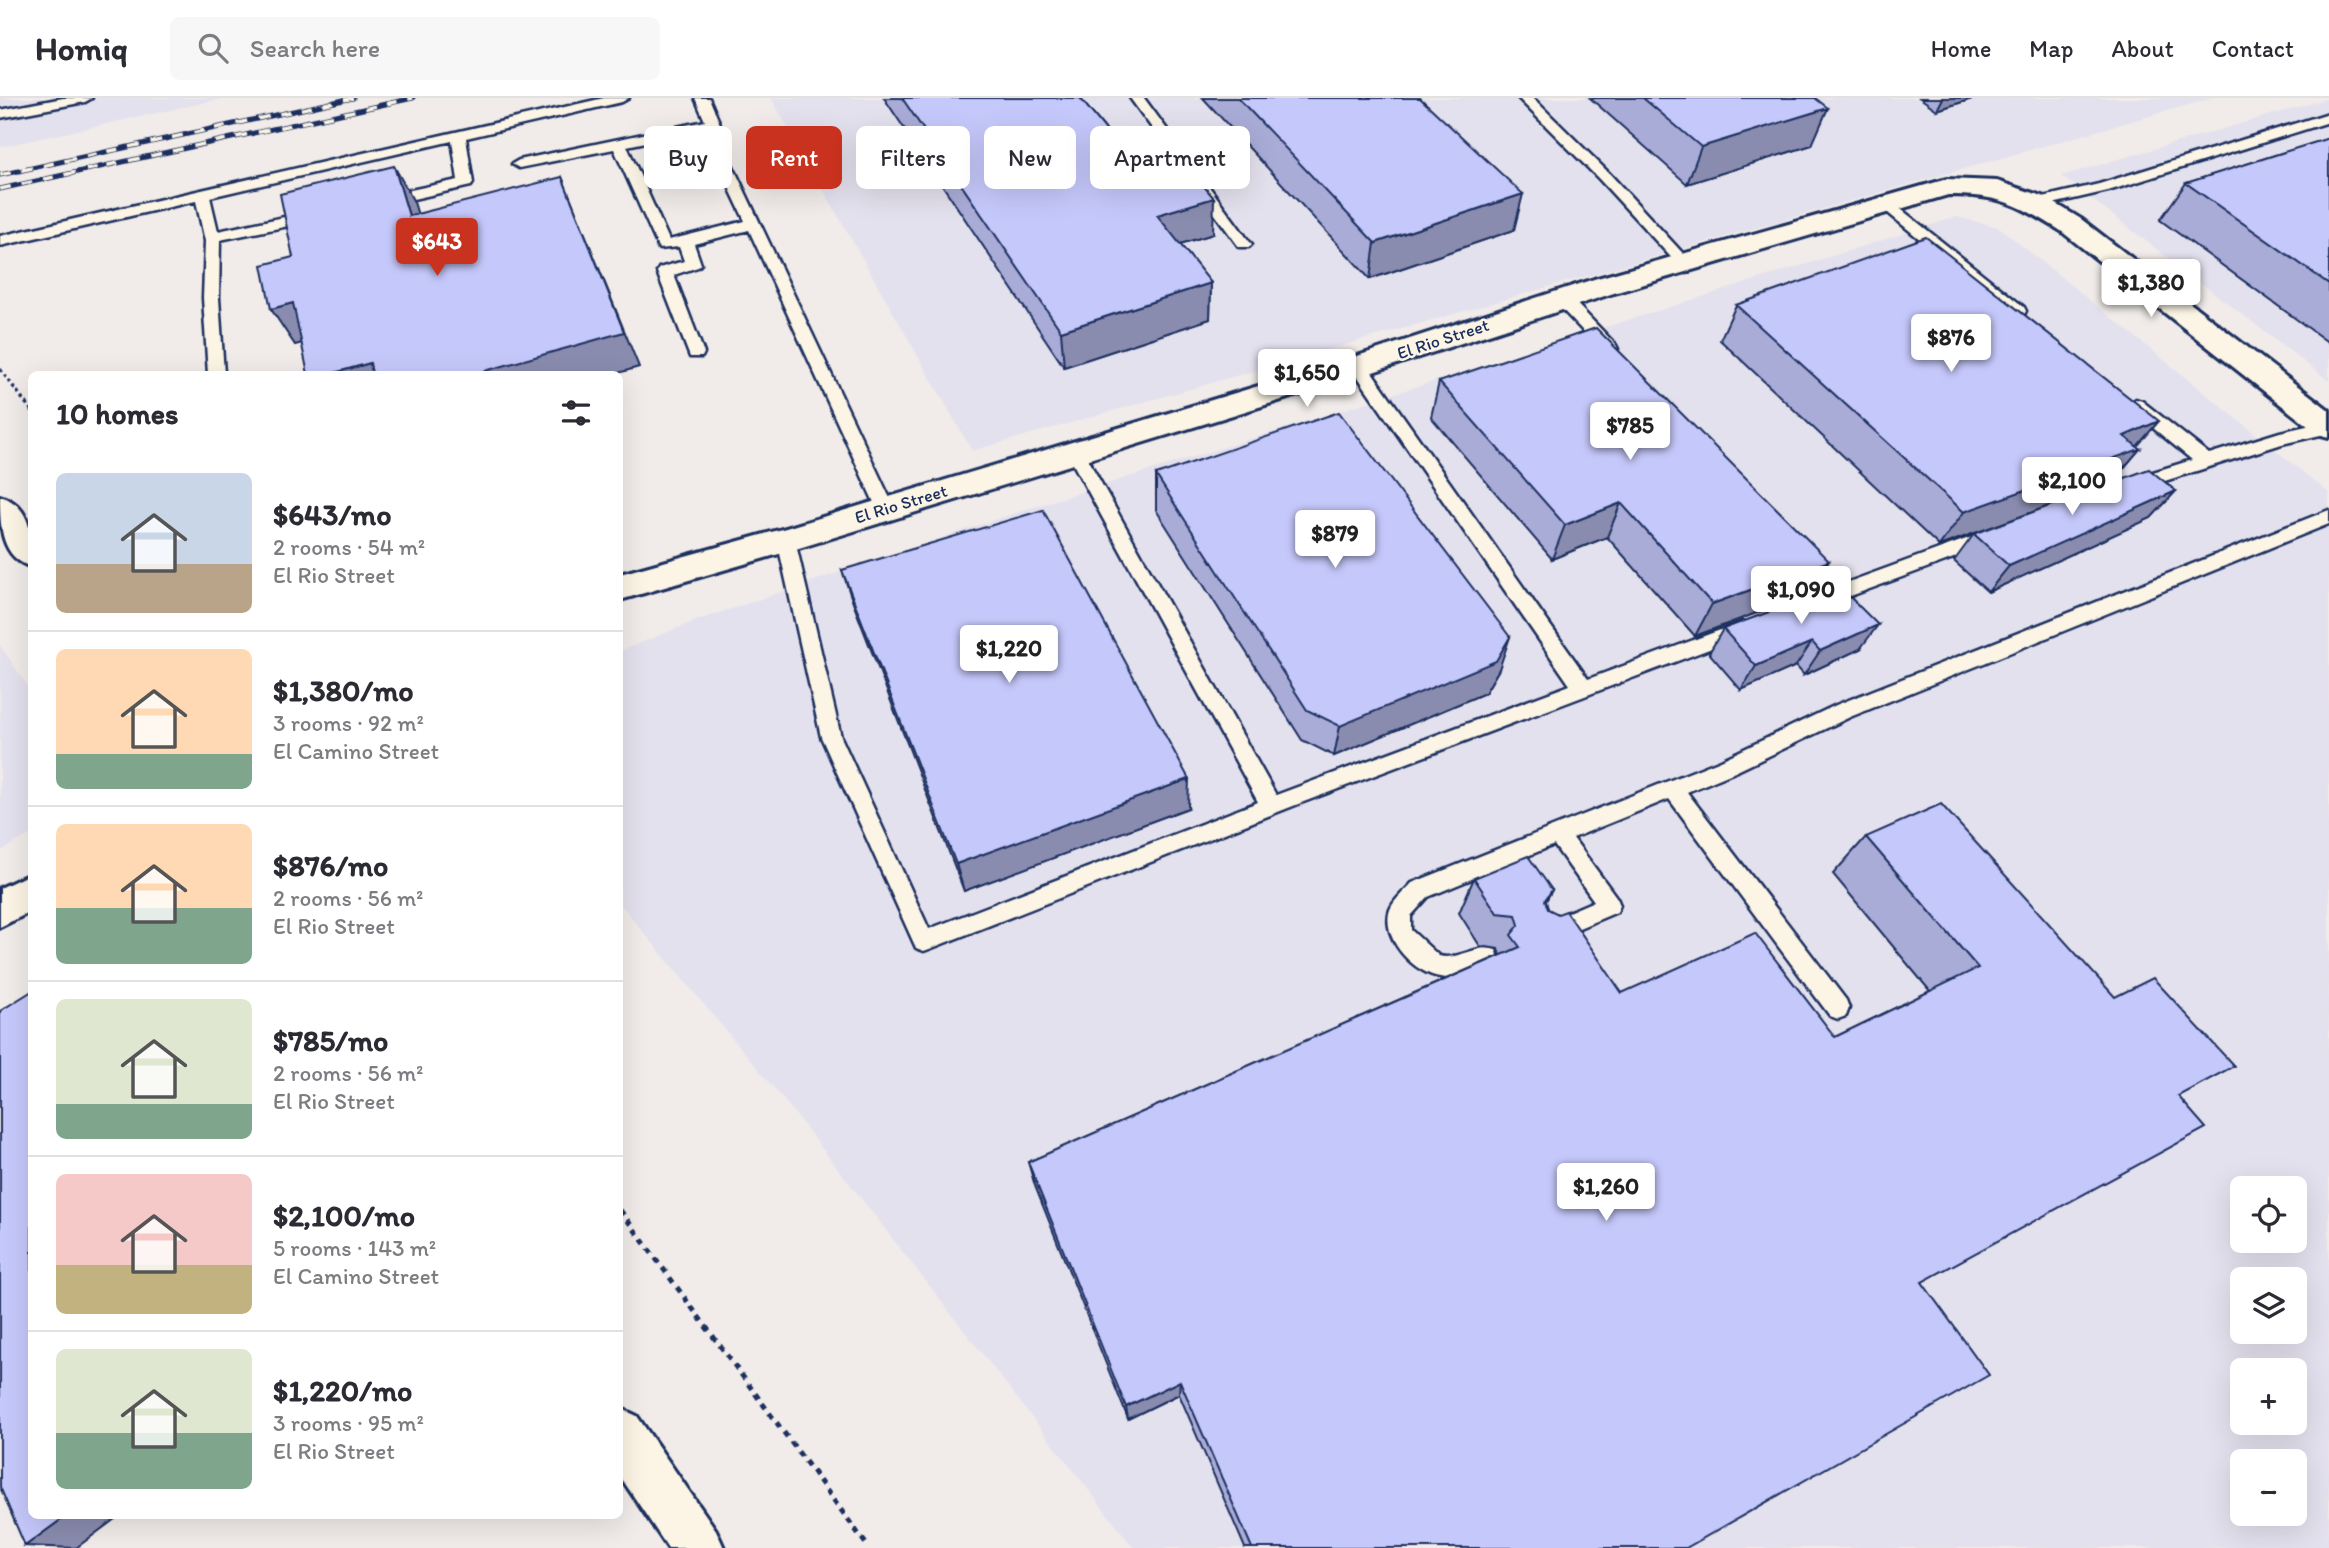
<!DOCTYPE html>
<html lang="en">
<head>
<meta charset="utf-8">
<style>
  :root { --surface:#fff; --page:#f7f7f7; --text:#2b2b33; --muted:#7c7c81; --line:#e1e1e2; --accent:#c8321e }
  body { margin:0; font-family:Itim,sans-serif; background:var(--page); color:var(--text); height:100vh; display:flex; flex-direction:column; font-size:26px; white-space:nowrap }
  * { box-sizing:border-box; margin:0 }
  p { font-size:23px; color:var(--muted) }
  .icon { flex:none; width:38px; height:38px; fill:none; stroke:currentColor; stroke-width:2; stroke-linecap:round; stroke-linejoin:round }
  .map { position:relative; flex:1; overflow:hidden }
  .panel { position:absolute; left:28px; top:273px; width:595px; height:1148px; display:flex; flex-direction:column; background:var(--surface); border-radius:10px; box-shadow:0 7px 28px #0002 }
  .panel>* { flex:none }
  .top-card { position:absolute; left:644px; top:28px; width:665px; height:63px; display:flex; gap:14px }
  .tools { position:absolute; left:2230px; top:1078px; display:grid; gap:14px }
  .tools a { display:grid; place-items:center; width:77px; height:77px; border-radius:10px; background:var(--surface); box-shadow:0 7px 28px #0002; font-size:35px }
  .price { position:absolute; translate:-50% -60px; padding:0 16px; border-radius:7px; background:#fff; color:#222; font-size:23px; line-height:46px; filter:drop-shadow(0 2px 4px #0008) }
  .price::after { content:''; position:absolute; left:50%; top:42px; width:21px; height:16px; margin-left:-10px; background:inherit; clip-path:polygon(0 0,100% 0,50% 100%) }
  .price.selected { background:var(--accent); color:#fff }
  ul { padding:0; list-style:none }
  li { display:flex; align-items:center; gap:21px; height:175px; padding:0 28px }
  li+li { border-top:2px solid var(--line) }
  li span { display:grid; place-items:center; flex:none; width:196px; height:140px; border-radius:10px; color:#555 }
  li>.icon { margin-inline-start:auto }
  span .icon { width:84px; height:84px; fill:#fffc; stroke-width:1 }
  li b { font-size:30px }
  h2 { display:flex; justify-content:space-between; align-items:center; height:84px; padding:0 28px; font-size:30px }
  .pill { padding:0 24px; border-radius:10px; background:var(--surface); box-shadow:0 7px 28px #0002; font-size:24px; line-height:63px }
  .pill.selected { background:var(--accent); color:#fff }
  header { display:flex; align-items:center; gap:42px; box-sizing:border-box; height:98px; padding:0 35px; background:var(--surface); border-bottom:2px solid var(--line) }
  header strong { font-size:33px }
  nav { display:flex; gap:38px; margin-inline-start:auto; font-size:24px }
  .search { width:490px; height:63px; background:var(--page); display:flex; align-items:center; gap:18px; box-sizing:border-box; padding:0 24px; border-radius:10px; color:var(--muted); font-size:26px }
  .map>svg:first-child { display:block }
</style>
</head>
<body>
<header>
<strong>Homiq</strong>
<div class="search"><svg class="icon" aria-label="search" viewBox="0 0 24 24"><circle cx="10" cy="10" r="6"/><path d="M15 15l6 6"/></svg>Search here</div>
<nav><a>Home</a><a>Map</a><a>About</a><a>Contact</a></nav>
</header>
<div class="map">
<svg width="2329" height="1450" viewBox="0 0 2329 1450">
  <rect width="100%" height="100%" fill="#f1ece9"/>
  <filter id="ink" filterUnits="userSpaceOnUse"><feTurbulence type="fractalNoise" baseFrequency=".0143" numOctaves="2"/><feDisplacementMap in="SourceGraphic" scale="14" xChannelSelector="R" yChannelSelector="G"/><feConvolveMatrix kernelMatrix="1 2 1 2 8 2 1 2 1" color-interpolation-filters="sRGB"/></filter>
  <g filter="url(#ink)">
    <path fill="#e4e1ee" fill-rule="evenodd" d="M0 0H226L0 49Z
      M771 0H2213L972 353Z
      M2329 0V283L2061 78Z
      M1956 119 1999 129 2329 395V1450H1134L788 1007 620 806V553L695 523 1027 411ZM2242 1090H2294V1143H2242ZM2242 1181H2294V1234H2242ZM2242 1272H2294V1325H2242ZM2242 1363H2294V1416H2242Z
      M0 547 32 595 31 736 0 754Z"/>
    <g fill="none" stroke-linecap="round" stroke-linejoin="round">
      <defs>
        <path id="service" d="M63 0H92L85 4 0 20V12Z
          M604 0H629L622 4 466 40 473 85 471 88 382 108 375 103 382 98 458 82 452 43 210 99 218 133 313 113 321 118 313 123 220 142 219 200 224 276H208L203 200 205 143 196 103 0 148V138Z
          M695 0H709L720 26 715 30 895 411 892 416H880L877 411 749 132 694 146 701 166 698 169 674 177 704 255 702 259H690L657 174 659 170 684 163 679 149 659 151 614 51 519 70 512 66 519 62 705 23ZM702 32 745 123 669 142 627 48Z
          M1130 0H1144L1249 143 1252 146 1249 149H1239Z
          M1518 0H1533L1609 75 1689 162 1692 165 1689 168H1679L1599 81Z
          M2329 15V24L2108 93 2035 110 2028 105 2030 102 2099 86Z
          M1887 102 1892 104 2024 209 2026 213 2024 217H2012L1882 110 1880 107Z
          M1563 197 1569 198 1616 247 1618 251 1616 255H1604L1557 206 1555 202Z
          M1359 262 1365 264 1588 581 1742 524 1749 526 1752 531 1749 536 1301 705 932 850 924 853 916 850 821 639 777 442 780 437H792L795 442 841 639 929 831 1258 704 1066 353 1069 349H1081L1276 697 1570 587 1353 272 1351 268Z
          M2136 301 2142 303 2209 356 2280 334 2329 323V335L2282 346 2133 393 2127 392 2124 387 2127 382 2192 362 2130 311 2128 307Z
          M2329 412V426L1850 619 1735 674 1687 694 1846 902 1849 910 1846 918 1838 921 1830 918 1669 701 1573 740 1617 800 1620 807 1617 814 1546 844 1538 841 1535 834 1538 827 1594 803 1554 747 1428 799 1411 818V832L1439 858C1458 863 1478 845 1496 852L1499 859 1496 866C1481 872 1465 879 1449 880 1419 881 1383 845 1389 815 1391 804 1405 793 1412 785L1721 662 1836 607Z
          M1991 432 1997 434 2000 439 1997 444 1818 510 1811 508 1809 503 1811 498 1827 492 1795 453 1798 448H1810L1843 486Z"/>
        <path id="minor" d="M1947 81 1997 83 2045 99 2081 121 2329 312V339L2318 336 2061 133C2018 106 2000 97 1948 97L1614 195 1370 275 786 454 620 502V476L786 430 1348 261 1594 181Z
          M32 775V813L0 829V790Z"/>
        <path id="tertiary" d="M0 398C33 408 32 441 32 469 0 460 0 426 0 398Z
          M620 1310 637 1318 716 1432 724 1450H668L620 1378Z"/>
      </defs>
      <use href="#service" stroke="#1b2f5e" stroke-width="5"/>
      <use href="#minor" stroke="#1b2f5e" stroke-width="6"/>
      <use href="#tertiary" stroke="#1b2f5e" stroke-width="6"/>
      <path stroke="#1b2f5e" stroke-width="3.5" stroke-dasharray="3.5 3.5" stroke-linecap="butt" d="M0 271 32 313"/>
      <path stroke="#1b2f5e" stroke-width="5" stroke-dasharray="6 6" stroke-linecap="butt" d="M620 1112 869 1450"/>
      <use href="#service" fill="#fcf5e5" fill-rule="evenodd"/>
      <use href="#minor" fill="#fcf5e5" fill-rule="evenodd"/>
      <use href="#tertiary" fill="#fcf5e5" fill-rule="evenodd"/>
      <defs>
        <path id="rail" d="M0 77 353 0
          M0 91 413 0"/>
      </defs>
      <use href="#rail" stroke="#1b2f5e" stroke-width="5"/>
      <use href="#rail" stroke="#fcf5e5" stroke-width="3.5" stroke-dasharray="11" stroke-linecap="butt"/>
    </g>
    <path fill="#a9acd7" stroke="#1b2f5e" stroke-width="2" d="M884 0H1080L1144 79 1213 136 1180 146 1211 185 1210 221 1064 269Z
      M1203 0H1420L1514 132 1370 181Z
      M1590 0H1815L1812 47 1687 86Z
      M1920 0H1975L1937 12Z
      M2329 40V245L2160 122 2186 85Z
      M1736 207 2137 349 2140 351 2110 386 2176 393 2151 420 1988 494 1954 463 1974 436 2106 387 1939 448 1720 242Z
      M1439 284 1807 496 1695 538 1607 439 1552 461 1431 319Z
      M1156 377 1499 571 1485 595 1334 658 1302 642 1156 412Z
      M842 472 1188 710 964 793 853 505Z
      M1723 531 1860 551 1804 577 1796 568 1741 592 1709 555Z
      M1866 739 2178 998 1922 1184 1686 1450H1245L1179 1296 1128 1321 1035 1088 1028 1064 1501 857 1498 851 1480 848 1459 815 1474 780 1552 792 1546 803 1548 811 1622 895 1835 939 1930 893 1833 776Z"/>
    <path fill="#8a8caf" stroke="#1b2f5e" stroke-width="2" d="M1943 0H1975L1937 12Z
      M1828 10 1812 47 1687 86 1701 49Z
      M394 68 414 104 429 155 409 118Z
      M562 79 639 269 615 276H474Z
      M1523 96 1514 132 1370 181 1375 145Z
      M1214 100 1213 136 1157 153V117Z
      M1211 185 1210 221 1064 269 1061 233Z
      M293 205 317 241 295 247 271 211Z
      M370 265 377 276H330Z
      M2159 323 2133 353 2140 351 2110 386 1939 448 1964 414 2124 338Z
      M2176 393 2151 420 1988 494 2009 468Z
      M1621 405 1607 439 1552 461 1565 427Z
      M1829 463 1807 496 1695 538 1712 506Z
      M1878 527 1860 551 1804 577 1820 553Z
      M1510 539 1499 571 1485 595 1334 658 1340 628Z
      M1812 544 1796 568 1741 592 1756 568Z
      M1189 681 1188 710 964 793 956 766Z
      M1180 1283 1179 1296 1128 1321 1126 1309Z
      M66 1418H119L76 1450 25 1448Z"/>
    <path fill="#c5c8fa" stroke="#1b2f5e" stroke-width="2" d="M902 0H1080L1144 79 1186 67 1214 100 1157 117 1211 185 1061 233Z
      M1238 0H1420L1523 96 1375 145Z
      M1643 0H1815L1828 10 1701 49Z
      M2329 40V186L2186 85Z
      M394 68 409 118 562 79 624 234 474 276H372L370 265 330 276H308L293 205 271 211 262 167 293 159 280 96Z
      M1926 139 2159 323 2124 338 2140 351 1964 414 1736 207Z
      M1596 230 1829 463 1712 506 1621 405 1565 427 1439 284Z
      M1339 314 1510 539 1496 563 1340 628 1307 612 1156 377Z
      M2149 371 2176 393 2009 468 1974 436Z
      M1043 412 1189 681 956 766 842 472Z
      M1839 488 1878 527 1820 553 1812 544 1756 568 1723 531Z
      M1941 706 2115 899 2153 880 2234 968 2178 998 2206 1030 1922 1184 1989 1277 1686 1450H1252L1180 1283 1126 1309 1028 1064 1520 849 1511 837 1519 827 1516 817 1497 815 1474 780 1528 758 1552 792 1545 802 1548 811 1558 816 1566 813 1622 895 1755 835 1835 939 1978 870 1866 739Z
      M32 893V1418H66L25 1448 0 1389V913Z"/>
  </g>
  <g text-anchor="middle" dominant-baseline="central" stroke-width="5" stroke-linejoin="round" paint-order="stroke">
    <g font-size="18" fill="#1b2f5e" stroke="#fcf5e5">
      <text transform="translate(1443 241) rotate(-18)">El Rio Street</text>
      <text transform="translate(901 406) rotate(-17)">El Rio Street</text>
    </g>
  </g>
</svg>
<div class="tools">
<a><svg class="icon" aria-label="locate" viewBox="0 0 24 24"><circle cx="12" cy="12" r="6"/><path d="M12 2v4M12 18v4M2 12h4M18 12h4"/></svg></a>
<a><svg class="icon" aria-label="layers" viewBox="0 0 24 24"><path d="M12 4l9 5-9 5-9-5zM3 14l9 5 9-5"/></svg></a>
<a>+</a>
<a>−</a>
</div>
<b class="price selected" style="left:437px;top:180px">$643</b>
<b class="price" style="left:2151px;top:221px">$1,380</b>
<b class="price" style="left:1951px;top:276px">$876</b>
<b class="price" style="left:1307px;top:311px">$1,650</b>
<b class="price" style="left:1630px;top:364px">$785</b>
<b class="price" style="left:2072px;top:419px">$2,100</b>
<b class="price" style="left:1335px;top:472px">$879</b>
<b class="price" style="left:1801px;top:528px">$1,090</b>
<b class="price" style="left:1009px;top:587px">$1,220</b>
<b class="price" style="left:1606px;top:1125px">$1,260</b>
<div class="top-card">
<a class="pill">Buy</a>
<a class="pill selected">Rent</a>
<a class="pill">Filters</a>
<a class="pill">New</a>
<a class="pill">Apartment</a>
</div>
<section class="panel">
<h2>10 homes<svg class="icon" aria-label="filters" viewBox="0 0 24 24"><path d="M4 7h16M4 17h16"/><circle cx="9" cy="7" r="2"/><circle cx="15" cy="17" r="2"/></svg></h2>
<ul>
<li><span style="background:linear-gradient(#c9d6e8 65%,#b9a48a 0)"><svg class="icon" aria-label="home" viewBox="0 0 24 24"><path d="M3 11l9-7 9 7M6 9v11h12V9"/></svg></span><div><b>$643/mo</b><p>2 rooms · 54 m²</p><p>El Rio Street</p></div></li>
<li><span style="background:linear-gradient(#ffd9b3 75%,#7fa58c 0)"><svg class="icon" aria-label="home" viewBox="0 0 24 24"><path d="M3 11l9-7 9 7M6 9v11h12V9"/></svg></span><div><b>$1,380/mo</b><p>3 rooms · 92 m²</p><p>El Camino Street</p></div></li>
<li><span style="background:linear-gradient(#ffd9b3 60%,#7fa58c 0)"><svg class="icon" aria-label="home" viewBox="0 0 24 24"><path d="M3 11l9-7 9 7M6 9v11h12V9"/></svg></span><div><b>$876/mo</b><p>2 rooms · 56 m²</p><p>El Rio Street</p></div></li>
<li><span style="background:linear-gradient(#dfe7d0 75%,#7fa58c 0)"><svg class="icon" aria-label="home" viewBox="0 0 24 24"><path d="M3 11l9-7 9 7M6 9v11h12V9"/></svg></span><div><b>$785/mo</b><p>2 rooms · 56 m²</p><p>El Rio Street</p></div></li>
<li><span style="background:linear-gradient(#f6c9c9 65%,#c2b280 0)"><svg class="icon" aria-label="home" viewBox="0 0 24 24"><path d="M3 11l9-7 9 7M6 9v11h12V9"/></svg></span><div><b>$2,100/mo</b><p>5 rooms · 143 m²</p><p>El Camino Street</p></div></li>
<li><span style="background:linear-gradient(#dfe7d0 60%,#7fa58c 0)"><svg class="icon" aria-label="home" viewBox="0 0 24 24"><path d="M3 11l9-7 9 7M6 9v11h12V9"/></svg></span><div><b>$1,220/mo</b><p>3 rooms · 95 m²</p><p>El Rio Street</p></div></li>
</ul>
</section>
</div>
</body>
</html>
